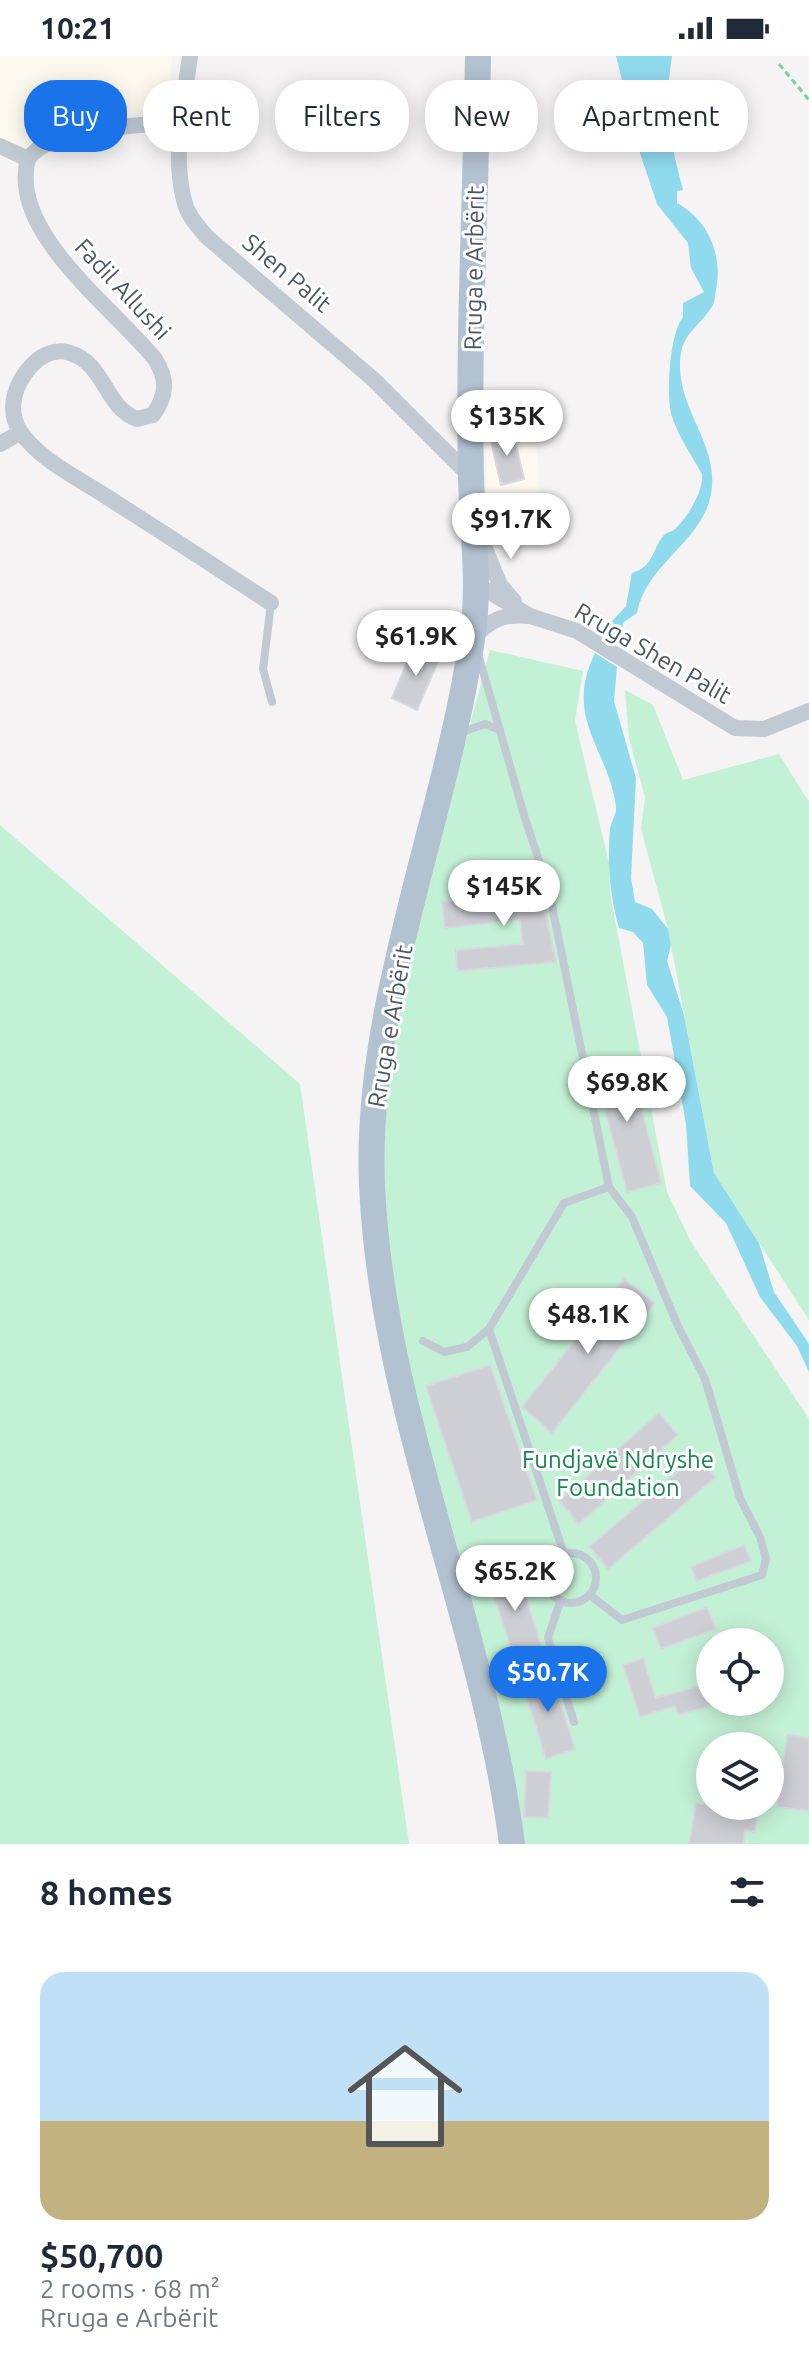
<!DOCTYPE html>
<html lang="en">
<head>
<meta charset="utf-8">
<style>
  :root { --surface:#fff; --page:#f6f6f7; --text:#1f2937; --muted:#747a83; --line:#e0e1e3; --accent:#1a73e8 }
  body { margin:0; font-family:Ubuntu,sans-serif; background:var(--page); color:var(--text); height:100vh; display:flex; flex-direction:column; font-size:30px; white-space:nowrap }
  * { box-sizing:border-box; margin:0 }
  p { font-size:26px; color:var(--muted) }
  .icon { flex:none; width:44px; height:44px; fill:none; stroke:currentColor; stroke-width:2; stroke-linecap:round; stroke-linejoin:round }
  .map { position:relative; height:1788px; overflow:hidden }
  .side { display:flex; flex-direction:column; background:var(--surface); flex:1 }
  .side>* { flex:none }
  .top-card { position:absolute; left:24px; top:24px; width:762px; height:72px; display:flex; gap:16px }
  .controls { position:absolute; left:696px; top:1572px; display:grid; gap:16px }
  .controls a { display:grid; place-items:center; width:88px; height:88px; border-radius:50%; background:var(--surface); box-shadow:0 4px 20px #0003; font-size:40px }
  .price { position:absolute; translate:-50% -68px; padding:0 18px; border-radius:28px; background:#fff; color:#222; font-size:26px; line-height:52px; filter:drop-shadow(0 2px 4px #0008) }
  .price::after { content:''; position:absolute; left:50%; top:48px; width:24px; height:18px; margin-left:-12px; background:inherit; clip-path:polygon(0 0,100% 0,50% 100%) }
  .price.selected { background:var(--accent); color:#fff }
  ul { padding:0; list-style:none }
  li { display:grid; align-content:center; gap:16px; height:424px; padding:0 40px }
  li+li { border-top:2px solid var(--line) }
  li span { display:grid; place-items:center; height:248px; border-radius:24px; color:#555 }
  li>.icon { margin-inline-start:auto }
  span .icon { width:144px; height:144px; fill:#fffc; stroke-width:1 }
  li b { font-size:34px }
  h2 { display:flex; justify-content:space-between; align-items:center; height:96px; padding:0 40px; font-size:34px }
  .chip { padding:0 28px; border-radius:32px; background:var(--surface); box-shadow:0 4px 20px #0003; font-size:28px; line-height:72px }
  .chip.selected { background:var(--accent); color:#fff }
  .status { display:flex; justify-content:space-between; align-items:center; height:56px; padding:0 40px; background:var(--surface); direction:ltr }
  .status svg { height:22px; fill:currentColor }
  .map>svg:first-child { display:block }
</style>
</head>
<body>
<div class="status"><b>10:21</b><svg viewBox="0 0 49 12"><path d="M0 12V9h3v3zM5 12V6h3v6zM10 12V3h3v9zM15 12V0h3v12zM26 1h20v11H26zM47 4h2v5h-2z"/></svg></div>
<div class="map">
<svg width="809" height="1788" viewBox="0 0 809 1788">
  <rect width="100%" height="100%" fill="#f5f3f3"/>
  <path fill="#fdf9ef" d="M0 0H172L169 44 10 107 0 92Z
    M535 359 540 460 488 465 486 362Z"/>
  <path fill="#c3f1d5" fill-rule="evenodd" d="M490 594 583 615 575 665 609 807 611 843 667 1136 691 1186 809 1363V1788H508L425 1433 377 1114 393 973 419 859ZM710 1586H770V1646H710ZM710 1690H770V1750H710Z
    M625 634 653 649 683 724 779 698 809 746V1264L714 1117 668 873 641 773 645 741 629 683Z
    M0 769 300 1028 409 1788H0Z"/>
  <path fill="#90daee" d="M616 0H672L667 37 675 103 683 134 677 135V147C708 164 723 198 716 234 715 240 715 246 712 251 695 276 679 278 680 313 682 361 724 395 709 446 696 489 645 511 637 557L624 566 617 583 603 575 626 550 632 517C655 510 652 492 664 479 667 476 672 476 675 473 687 462 704 435 702 418 692 400 676 377 671 357 666 336 670 277 683 261V247L704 236 691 212 688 187 657 148 640 97Z
    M595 597 617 611 614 645 636 722 631 822 635 846 652 853 668 873 671 889 667 905 684 959 714 1117 759 1187 774 1236 809 1288V1316L797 1290 760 1241 726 1167 690 1130 686 1068 667 961 647 929 643 887 633 876 619 872C610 840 607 807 610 773 611 765 617 759 616 750 608 692 563 663 595 597Z"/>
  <path fill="#cdcfd5" stroke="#d7d9de" stroke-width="2" d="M513 376 524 423 501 429 490 381Z
    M414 590 440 601 417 654 392 642Z
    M539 826 556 906 457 915 456 894 523 888 520 864 445 872 442 846 517 838 516 828Z
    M628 1001 661 1127 627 1136 593 1010Z
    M624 1223 655 1247 552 1377 522 1351Z
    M490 1309 537 1444 472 1466 426 1330Z
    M659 1357 678 1379 579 1468 559 1445Z
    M697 1399 716 1421 608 1513 589 1491Z
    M744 1489 751 1505 697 1525 691 1511Z
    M517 1513 542 1592 514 1601 488 1522Z
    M707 1551 716 1573 661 1593 653 1572Z
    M643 1602 656 1642 710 1627V1650L678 1659 675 1650 640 1661 623 1609Z
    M550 1614 575 1693 546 1703 521 1623Z
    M787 1679 809 1682V1755L777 1751Z
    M526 1715 551 1716 548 1762 524 1761Z
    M696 1747 758 1756 755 1776 745 1774 744 1788H689Z"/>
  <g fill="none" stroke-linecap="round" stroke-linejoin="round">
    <path stroke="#7ad0a6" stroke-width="3" stroke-dasharray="6 4" stroke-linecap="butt" d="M779 8 809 44"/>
    <path stroke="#c1cad2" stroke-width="8" d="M271 547 263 613 272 646
      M460 677 485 668 500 674
      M489 1273 564 1498
      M423 1285 444 1296 467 1291 489 1273 564 1147 609 1131 549 835 524 759 477 594
      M546 1522a25 25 0 1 1 50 0a25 25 0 1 1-50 0Z
      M590 1539 622 1564 762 1519 766 1503 760 1481 740 1442 705 1323 677 1268 632 1161 609 1131
      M560 1546 548 1582 574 1666"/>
    <path stroke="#c1cad2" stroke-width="16" d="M190 0C184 45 172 99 184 144 187 159 198 170 207 181L373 323 471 421
      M0 90 28 103
      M28 103C8 176 114 252 155 303 168 324 167 339 153 359L137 363C105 352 105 307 70 297 56 292 42 299 32 309 15 327 6 353 20 375 39 404 80 423 107 441 162 476 216 511 271 547
      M28 103C50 70 144 69 181 67
      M0 388 21 376
      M482 485 500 529 514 545
      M478 529 530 560 577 575 735 672 764 673 809 655
      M473 582C489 565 503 557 528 560"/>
    <path stroke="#b3c2d1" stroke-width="26" d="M478 0C476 140 468 280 471 420 472 475 481 528 472 583 446 762 364 949 372 1129 382 1356 483 1565 512 1788"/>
  </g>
  <g text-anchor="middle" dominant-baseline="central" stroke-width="6" stroke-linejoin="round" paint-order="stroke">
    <g font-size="24" fill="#4a5661" stroke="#fff">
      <text transform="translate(474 212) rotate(-89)">Rruga e Arbërit</text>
      <text transform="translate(287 217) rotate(40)">Shen Palit</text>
      <text transform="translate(123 233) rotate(47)">Fadil Allushi</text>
      <text transform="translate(653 597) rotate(30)">Rruga Shen Palit</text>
      <text transform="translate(390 970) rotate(-80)">Rruga e Arbërit</text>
    </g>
    <g font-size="24" fill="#17864f" stroke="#fff">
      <text x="618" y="1403">Fundjavë Ndryshe<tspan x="618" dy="28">Foundation</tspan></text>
    </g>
  </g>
</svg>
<div class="controls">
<a><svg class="icon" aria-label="locate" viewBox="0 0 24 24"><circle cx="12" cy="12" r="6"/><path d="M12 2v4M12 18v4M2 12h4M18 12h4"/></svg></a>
<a><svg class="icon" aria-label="layers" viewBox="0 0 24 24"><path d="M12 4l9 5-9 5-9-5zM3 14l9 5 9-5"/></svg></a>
</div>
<b class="price" style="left:507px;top:402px">$135K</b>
<b class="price" style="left:511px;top:505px">$91.7K</b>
<b class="price" style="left:416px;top:622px">$61.9K</b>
<b class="price" style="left:504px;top:872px">$145K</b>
<b class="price" style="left:627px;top:1068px">$69.8K</b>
<b class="price" style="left:588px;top:1300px">$48.1K</b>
<b class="price" style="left:515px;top:1557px">$65.2K</b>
<b class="price selected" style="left:548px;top:1658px">$50.7K</b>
<div class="top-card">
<a class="chip selected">Buy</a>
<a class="chip">Rent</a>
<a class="chip">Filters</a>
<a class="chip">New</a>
<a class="chip">Apartment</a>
</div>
</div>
<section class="side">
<h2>8 homes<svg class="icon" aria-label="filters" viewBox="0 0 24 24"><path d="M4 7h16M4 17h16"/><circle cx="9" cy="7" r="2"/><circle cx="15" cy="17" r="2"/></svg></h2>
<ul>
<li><span style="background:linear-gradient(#bfe0f5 60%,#c2b280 0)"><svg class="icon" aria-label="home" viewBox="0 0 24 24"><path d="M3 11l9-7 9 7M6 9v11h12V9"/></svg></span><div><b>$50,700</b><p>2 rooms · 68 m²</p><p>Rruga e Arbërit</p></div></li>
</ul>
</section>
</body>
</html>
